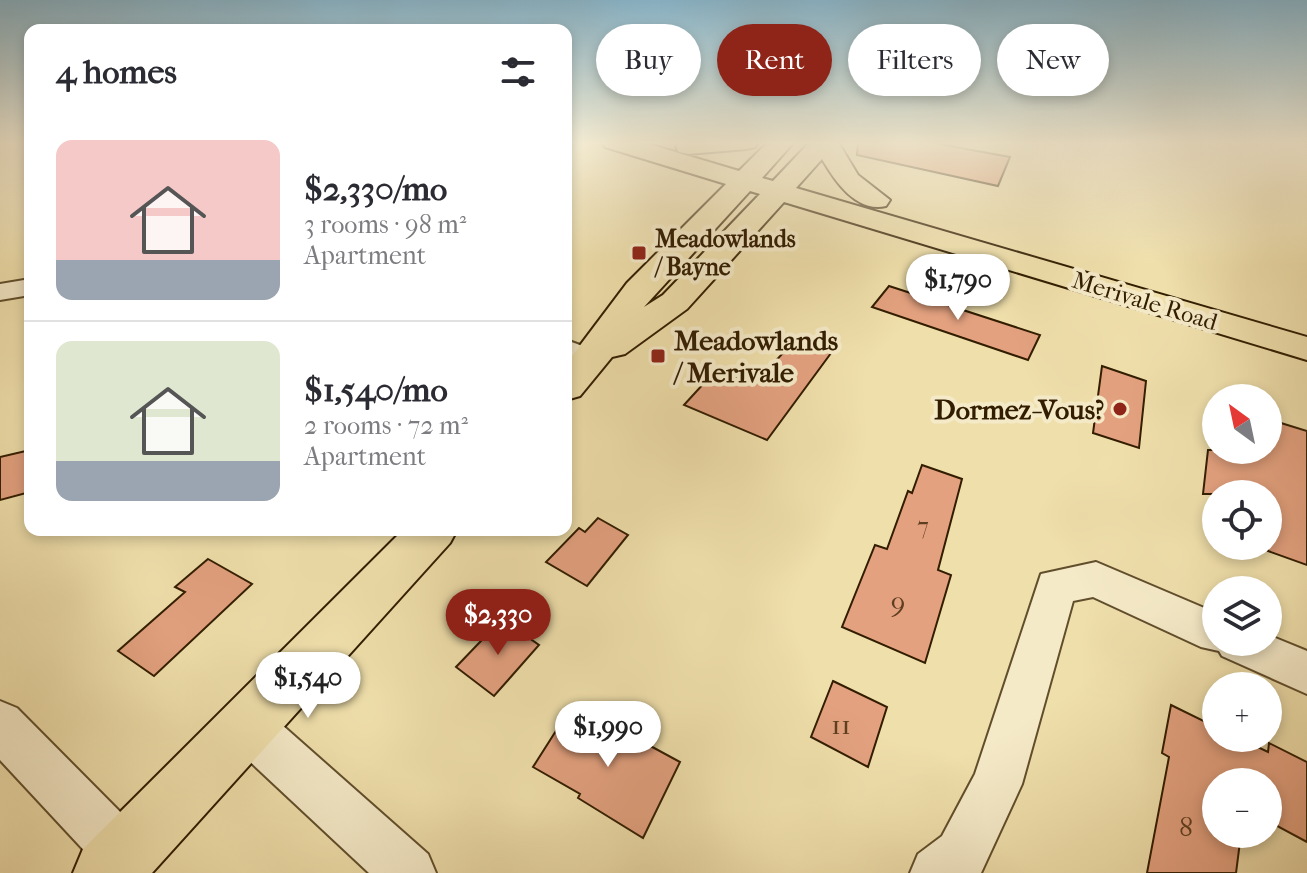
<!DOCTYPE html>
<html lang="en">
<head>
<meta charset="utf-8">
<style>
  :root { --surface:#fff; --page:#f2f2f3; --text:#2b2b33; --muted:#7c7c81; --line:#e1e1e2; --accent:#8f2418 }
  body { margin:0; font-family:"IM FELL French Canon",serif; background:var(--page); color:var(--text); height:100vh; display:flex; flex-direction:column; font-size:30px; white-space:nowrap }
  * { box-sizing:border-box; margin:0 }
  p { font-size:26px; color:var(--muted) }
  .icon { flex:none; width:44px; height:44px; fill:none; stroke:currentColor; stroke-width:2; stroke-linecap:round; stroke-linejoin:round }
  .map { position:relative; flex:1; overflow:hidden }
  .details { position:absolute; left:24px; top:24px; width:548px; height:512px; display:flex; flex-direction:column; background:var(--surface); border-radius:16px; box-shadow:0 4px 12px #0003 }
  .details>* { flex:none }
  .guide { position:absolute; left:596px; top:24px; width:590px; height:72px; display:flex; gap:16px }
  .needle { width:52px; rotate:327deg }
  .controls { position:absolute; left:1202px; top:384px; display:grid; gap:16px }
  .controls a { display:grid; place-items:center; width:80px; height:80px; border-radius:50%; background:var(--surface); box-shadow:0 4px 12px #0003; font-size:40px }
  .price { position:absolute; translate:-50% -68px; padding:0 18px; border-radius:28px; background:#fff; color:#222; font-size:26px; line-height:52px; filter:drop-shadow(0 2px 4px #0008) }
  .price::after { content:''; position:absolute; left:50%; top:48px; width:24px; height:18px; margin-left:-12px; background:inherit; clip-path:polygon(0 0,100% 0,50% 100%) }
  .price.selected { background:var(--accent); color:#fff }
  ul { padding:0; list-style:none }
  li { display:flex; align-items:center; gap:24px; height:200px; padding:0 32px }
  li+li { border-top:2px solid var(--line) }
  li span { display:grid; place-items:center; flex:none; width:224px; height:160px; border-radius:16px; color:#555 }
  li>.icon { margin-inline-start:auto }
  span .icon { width:96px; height:96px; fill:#fffc; stroke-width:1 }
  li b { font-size:34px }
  h2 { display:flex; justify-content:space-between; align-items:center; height:96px; padding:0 32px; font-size:34px }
  .tag { padding:0 28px; border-radius:36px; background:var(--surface); box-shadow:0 4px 12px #0003; font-size:28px; line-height:72px }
  .tag.selected { background:var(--accent); color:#fff }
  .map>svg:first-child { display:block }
</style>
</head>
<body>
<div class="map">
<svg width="1307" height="873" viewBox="0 0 1307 873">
  <rect width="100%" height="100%" fill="#efdfab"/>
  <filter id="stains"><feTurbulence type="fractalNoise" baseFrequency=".0025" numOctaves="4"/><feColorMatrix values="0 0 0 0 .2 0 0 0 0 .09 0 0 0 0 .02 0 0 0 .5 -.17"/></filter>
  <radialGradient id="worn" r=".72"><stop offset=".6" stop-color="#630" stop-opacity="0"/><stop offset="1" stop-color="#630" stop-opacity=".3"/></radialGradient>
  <path fill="#e3a17f" stroke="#321d01" stroke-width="2" d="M858 142H928L1010 157 998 186 857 155Z
    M889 286 1040 335 1028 360 872 307Z
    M799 336 834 349 767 440 684 405 716 370 753 385Z
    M1102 366 1146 381 1139 448 1093 433Z
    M1268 419 1307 431V565L1268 551V494H1203L1208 450H1268Z
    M30 450V492L0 500V457Z
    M922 465 962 479 938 570 951 575 925 663 842 627 875 545 887 549 908 491 912 493Z
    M598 518 628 535 587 586 546 562 579 528 585 532Z
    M208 559 252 584 154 676 118 651 185 592 175 587Z
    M502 619 539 645 494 696 456 667Z
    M833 681 887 707 868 767 811 737Z
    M573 704 680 762 643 838 578 798 580 794 533 767Z
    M1171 705 1216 727V738H1239L1268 752 1269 743 1307 762V842L1268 821V782H1216V834H1241L1236 873H1147L1169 757 1162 753Z"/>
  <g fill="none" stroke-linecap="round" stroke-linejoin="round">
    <defs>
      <path id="minor" d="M30 279V295L0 300V284Z
        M566 340 602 353 606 360 602 367 591 370 566 360Z
        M1096 562 1216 613V642H1268V635L1307 651V694L1222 656 1219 651 1201 647 1093 597 1073 601 1022 784 981 873H910L918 854 942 836 975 774 1041 574Z
        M0 701 17 708 144 836 152 855 144 873H105L0 760Z
        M247 702 264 709 428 854 436 873H369L230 743 223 726 230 709Z"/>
      <path id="major" d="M602 142H642L739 171 768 142H794L762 178 773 181 810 142H838L858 175 890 200 886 206C856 213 835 181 822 159L796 188 1307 337V360L784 202 687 309 625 354 612 357 580 396 566 400V364L627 283 726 184 605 147ZM750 191 760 194 663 295 644 307Z
        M679 142H758L755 147 746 149 688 154 679 152 676 147Z
        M403 530H457L450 543 152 873H73L83 849Z"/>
    </defs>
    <use href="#minor" stroke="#614e2c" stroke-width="4"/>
    <use href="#major" stroke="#321d01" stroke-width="4"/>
    <use href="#minor" fill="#f5eac8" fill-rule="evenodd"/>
    <use href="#major" fill="#efdfab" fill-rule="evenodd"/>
  </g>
  <linearGradient id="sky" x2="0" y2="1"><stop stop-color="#89b8cf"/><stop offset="0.54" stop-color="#f8f1d9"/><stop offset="1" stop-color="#f8f1d9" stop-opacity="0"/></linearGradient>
  <rect width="1307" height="265" fill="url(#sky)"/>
  <g fill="#8f2418" stroke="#f5eac8" stroke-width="3">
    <rect x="631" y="245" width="16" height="16" rx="4"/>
    <rect x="650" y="348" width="16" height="16" rx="4"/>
    <circle cx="1120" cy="409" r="8"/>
  </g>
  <g text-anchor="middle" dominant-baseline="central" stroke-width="8" stroke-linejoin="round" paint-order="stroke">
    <g font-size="24" font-weight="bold" fill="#321d01" stroke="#f5eac8" text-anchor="start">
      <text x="655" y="239">Meadowlands<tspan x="655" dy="28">/ Bayne</tspan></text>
    </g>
    <g font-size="24" fill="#321d01" stroke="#f5eac8">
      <text transform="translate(1145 301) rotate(17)">Merivale Road</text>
    </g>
    <g font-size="24" fill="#5e3e20">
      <text x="923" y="526">7</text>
    </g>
    <g font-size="28" font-weight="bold" fill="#321d01" stroke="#f5eac8" text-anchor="start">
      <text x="674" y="340">Meadowlands<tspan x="674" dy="32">/ Merivale</tspan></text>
      <text x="1104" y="409" text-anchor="end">Dormez-Vous?</text>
    </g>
    <g font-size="28" fill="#5e3e20">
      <text x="898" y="601">9</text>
      <text x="841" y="724">11</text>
      <text x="1186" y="826">8</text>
    </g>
  </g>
  <rect width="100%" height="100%" filter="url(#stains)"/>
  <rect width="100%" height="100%" fill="url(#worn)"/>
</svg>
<div class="controls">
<a><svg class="needle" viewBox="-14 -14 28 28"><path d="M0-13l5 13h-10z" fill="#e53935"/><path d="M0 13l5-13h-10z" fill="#7c7c81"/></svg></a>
<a><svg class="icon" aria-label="locate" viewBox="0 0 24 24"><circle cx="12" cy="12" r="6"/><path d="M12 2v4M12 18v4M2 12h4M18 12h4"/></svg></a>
<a><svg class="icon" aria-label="layers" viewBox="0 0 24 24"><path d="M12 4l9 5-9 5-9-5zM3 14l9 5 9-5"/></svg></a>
<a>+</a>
<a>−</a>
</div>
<b class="price" style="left:958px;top:322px">$1,790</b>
<b class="price selected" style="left:498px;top:657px">$2,330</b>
<b class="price" style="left:308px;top:720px">$1,540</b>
<b class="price" style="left:608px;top:769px">$1,990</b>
<div class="guide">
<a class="tag">Buy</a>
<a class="tag selected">Rent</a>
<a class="tag">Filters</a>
<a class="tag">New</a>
</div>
<section class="details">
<h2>4 homes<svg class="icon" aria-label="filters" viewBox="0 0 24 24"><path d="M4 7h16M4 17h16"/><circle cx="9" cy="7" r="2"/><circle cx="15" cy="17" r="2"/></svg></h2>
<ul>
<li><span style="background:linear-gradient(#f6c9c9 75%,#9aa5b1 0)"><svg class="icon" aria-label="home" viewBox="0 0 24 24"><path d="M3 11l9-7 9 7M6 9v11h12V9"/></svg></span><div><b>$2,330/mo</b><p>3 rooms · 98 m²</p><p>Apartment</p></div></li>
<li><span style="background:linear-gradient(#dfe7d0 75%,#9aa5b1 0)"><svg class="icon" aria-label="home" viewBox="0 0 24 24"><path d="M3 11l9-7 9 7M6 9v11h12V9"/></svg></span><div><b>$1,540/mo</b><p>2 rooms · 72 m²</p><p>Apartment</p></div></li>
</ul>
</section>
</div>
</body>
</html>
